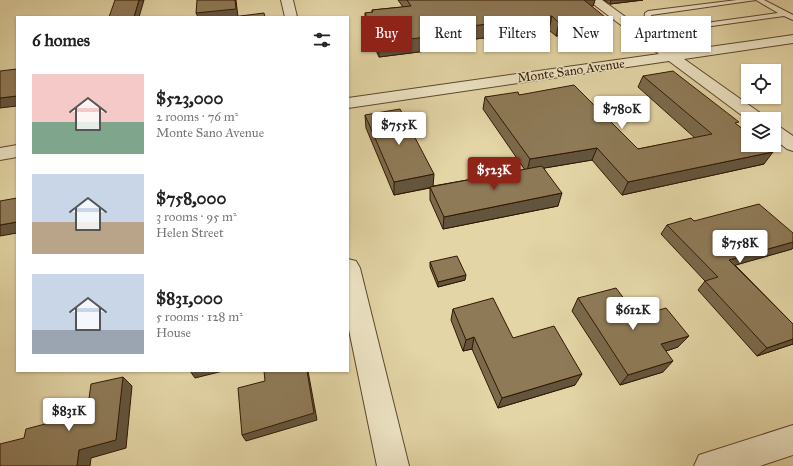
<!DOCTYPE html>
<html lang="en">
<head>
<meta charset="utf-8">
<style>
  :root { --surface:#fff; --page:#f2f2f2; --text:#222; --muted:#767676; --accent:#8f2418 }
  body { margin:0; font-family:"IM FELL Great Primer",serif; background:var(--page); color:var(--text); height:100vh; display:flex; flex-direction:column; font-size:15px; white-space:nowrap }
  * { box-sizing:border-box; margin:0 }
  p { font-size:13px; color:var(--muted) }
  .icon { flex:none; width:22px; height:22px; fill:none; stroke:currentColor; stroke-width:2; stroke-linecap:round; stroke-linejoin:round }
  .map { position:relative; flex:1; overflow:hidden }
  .drawer { position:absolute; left:16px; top:16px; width:333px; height:356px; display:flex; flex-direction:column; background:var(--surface); border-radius:0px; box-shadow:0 1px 3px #0004 }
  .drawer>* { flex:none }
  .banner { position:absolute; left:361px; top:16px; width:372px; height:36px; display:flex; gap:8px }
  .tools { position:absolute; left:741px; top:64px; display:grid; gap:8px }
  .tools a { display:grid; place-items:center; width:40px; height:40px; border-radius:0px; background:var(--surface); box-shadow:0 1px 3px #0004; font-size:20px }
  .price { position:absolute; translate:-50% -34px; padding:0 9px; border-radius:4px; background:#fff; color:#222; font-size:13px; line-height:26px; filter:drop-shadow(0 1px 2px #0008) }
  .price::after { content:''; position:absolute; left:50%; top:24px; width:12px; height:9px; margin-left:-6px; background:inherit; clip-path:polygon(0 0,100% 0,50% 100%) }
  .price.on { background:var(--accent); color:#fff }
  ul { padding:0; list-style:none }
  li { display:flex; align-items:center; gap:12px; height:100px; padding:0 16px }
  li span { display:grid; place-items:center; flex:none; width:112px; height:80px; border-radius:0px; color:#555 }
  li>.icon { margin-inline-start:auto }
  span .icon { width:48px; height:48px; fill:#fffc; stroke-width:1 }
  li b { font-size:17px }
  h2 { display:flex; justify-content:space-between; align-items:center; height:48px; padding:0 16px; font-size:17px }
  .pill { padding:0 14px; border-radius:0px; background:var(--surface); box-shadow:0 1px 3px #0004; font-size:14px; line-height:36px }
  .pill.on { background:var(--accent); color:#fff }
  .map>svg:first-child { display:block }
</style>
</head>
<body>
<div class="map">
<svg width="793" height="466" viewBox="0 0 793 466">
  <rect width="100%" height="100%" fill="#e3d5a6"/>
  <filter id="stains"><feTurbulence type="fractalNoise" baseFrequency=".005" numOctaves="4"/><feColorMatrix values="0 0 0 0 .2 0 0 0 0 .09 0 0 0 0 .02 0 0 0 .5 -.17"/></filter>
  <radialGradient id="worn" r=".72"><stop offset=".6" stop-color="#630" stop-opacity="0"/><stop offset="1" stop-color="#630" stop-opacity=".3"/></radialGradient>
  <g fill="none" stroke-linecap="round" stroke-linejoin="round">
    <defs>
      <path id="lane" d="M737 0H764L793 15V20L784 16 669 32 647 25 629 27 625 25 629 23 644 21 645 13 648 11ZM756 0 778 13 669 28 652 22 651 15Z"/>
      <path id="street" d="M281 0H293L297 17H285Z
        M588 0H602L674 52 793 35V43L684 59 763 115 766 119H748V120L669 61 348 108V98L659 54Z
        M774 126 780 127 793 136V151L787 149 774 139Z
        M17 145V157L0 160V148Z
        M348 259 356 261 360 268 409 466H377L348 325Z
        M793 425V455L760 466H694L699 455Z"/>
    </defs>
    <use href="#lane" stroke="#5e462b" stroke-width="2"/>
    <use href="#street" stroke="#5e462b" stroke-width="2"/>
    <use href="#lane" fill="#ede4c5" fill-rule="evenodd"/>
    <use href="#street" fill="#ede4c5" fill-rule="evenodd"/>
  </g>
  <path fill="#7a694b" stroke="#321702" d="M398 0H595L593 6H591L601 31 556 36 549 30 434 44V50L379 57 365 27V13H372V10L403 7Z
    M604 0H643L610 4Z
    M643 76 737 125 764 164 622 195 592 160 544 168 558 206 443 229 430 200V188L394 195 366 128 365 115 433 186 525 170 483 109 485 97 519 95 638 149 695 138 638 87Z
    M694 221 792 249 735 265 793 324V344L757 356 698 290 705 281 661 234 667 225Z
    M430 262 465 280 438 287 430 267Z
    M578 298 637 316 678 347 666 351 663 372 620 385 572 311Z
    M453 309 575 385 498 408 472 349 463 351 451 320Z"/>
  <path fill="#63553d" stroke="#321702" d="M139 0H144L139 17H134Z
    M235 0H236L238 17H198L196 13Z
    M575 0H595L593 6 573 8Z
    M611 0H643L610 4Z
    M552 16 549 30 434 44V50L379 57 378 43 431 31Z
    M605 17 601 31 556 36 559 23Z
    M17 96V106L0 108V98Z
    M597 148 592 160 527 171 530 159Z
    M773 152 764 164 622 195 628 182Z
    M434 174 433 187 394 195V182Z
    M562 193 558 206 443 229 444 217Z
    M17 222V233L0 236V225Z
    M793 242V248L792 249 722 269 729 260Z
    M466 275 465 280 438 287V282Z
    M689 336 678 347 651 356 661 344Z
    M474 337 472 349 463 351 466 340Z
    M793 339V344L757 356 767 348Z
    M673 361 663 372 620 385 628 375Z
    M190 371H223L195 378Z
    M307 371H308L317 420 246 441 242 435Z
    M582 374 575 385 498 408 502 398Z
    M123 377 132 386 126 448 91 458 90 466H77L79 450Z"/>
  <path fill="#8e7a57" stroke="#321702" d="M115 0H139L134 17H109Z
    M197 0H235L236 9 196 13Z
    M407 0H584L605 17 559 23 552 16 431 31 435 36 378 43 365 13 373 12 372 10 411 6Z
    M264 13 265 17H232Z
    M17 69V96L0 98V71Z
    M673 71 739 122 735 123 748 133V145H764L773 152 628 182 597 148 530 159 485 97 518 92 519 95 574 85 638 149 712 134 643 76Z
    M400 109 434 174 394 182 365 115Z
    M542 166 562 193 444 217 430 187Z
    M17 198V222L0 225V201Z
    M759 204 793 233V242L729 260 793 324V339L767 348 705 281 718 277 667 225 691 218 694 221Z
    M457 256 466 275 438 282 430 262Z
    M616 288 637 316 666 308 689 336 661 344 673 361 628 375 578 298Z
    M493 298 513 338 554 326 582 374 502 398 474 337 466 340 453 309Z
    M264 371H307L314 413 242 435 238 388 265 381Z
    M123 377 116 440 79 450 77 466H0V444L24 438 26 429 87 413 91 384Z"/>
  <g text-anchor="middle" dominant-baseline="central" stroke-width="3" stroke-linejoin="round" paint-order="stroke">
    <g font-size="13" fill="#321702" stroke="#ede4c5">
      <text transform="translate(571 71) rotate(-8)">Monte Sano Avenue</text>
    </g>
  </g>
  <rect width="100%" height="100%" filter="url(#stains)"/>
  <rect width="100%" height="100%" fill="url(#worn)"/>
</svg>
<div class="tools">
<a><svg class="icon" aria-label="locate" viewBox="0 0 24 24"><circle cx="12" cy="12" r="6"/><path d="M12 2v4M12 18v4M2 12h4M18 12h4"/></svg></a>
<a><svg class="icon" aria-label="layers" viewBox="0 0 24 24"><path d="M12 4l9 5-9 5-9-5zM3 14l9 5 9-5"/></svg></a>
</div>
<b class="price" style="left:622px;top:130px">$780K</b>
<b class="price" style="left:399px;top:146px">$755K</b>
<b class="price on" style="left:494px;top:191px">$523K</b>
<b class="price" style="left:740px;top:264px">$758K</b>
<b class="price" style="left:633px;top:331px">$612K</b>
<b class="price" style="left:69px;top:432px">$831K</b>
<div class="banner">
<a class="pill on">Buy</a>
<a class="pill">Rent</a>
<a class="pill">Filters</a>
<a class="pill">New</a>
<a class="pill">Apartment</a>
</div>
<section class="drawer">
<h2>6 homes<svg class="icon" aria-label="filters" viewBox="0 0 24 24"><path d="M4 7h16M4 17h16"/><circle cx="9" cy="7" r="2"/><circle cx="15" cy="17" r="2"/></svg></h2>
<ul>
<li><span style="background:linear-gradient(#f6c9c9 60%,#7fa58c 0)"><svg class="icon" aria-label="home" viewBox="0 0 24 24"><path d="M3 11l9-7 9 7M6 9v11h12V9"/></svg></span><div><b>$523,000</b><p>2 rooms · 76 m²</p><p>Monte Sano Avenue</p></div></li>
<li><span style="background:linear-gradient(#c9d6e8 60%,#b9a48a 0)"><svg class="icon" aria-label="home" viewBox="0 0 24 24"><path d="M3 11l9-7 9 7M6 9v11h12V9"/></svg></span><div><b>$758,000</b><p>3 rooms · 95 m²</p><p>Helen Street</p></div></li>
<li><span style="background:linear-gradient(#c9d6e8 70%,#9aa5b1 0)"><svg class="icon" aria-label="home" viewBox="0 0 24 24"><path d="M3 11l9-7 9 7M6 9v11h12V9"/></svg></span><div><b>$831,000</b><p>5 rooms · 128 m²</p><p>House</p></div></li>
</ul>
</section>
</div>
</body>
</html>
